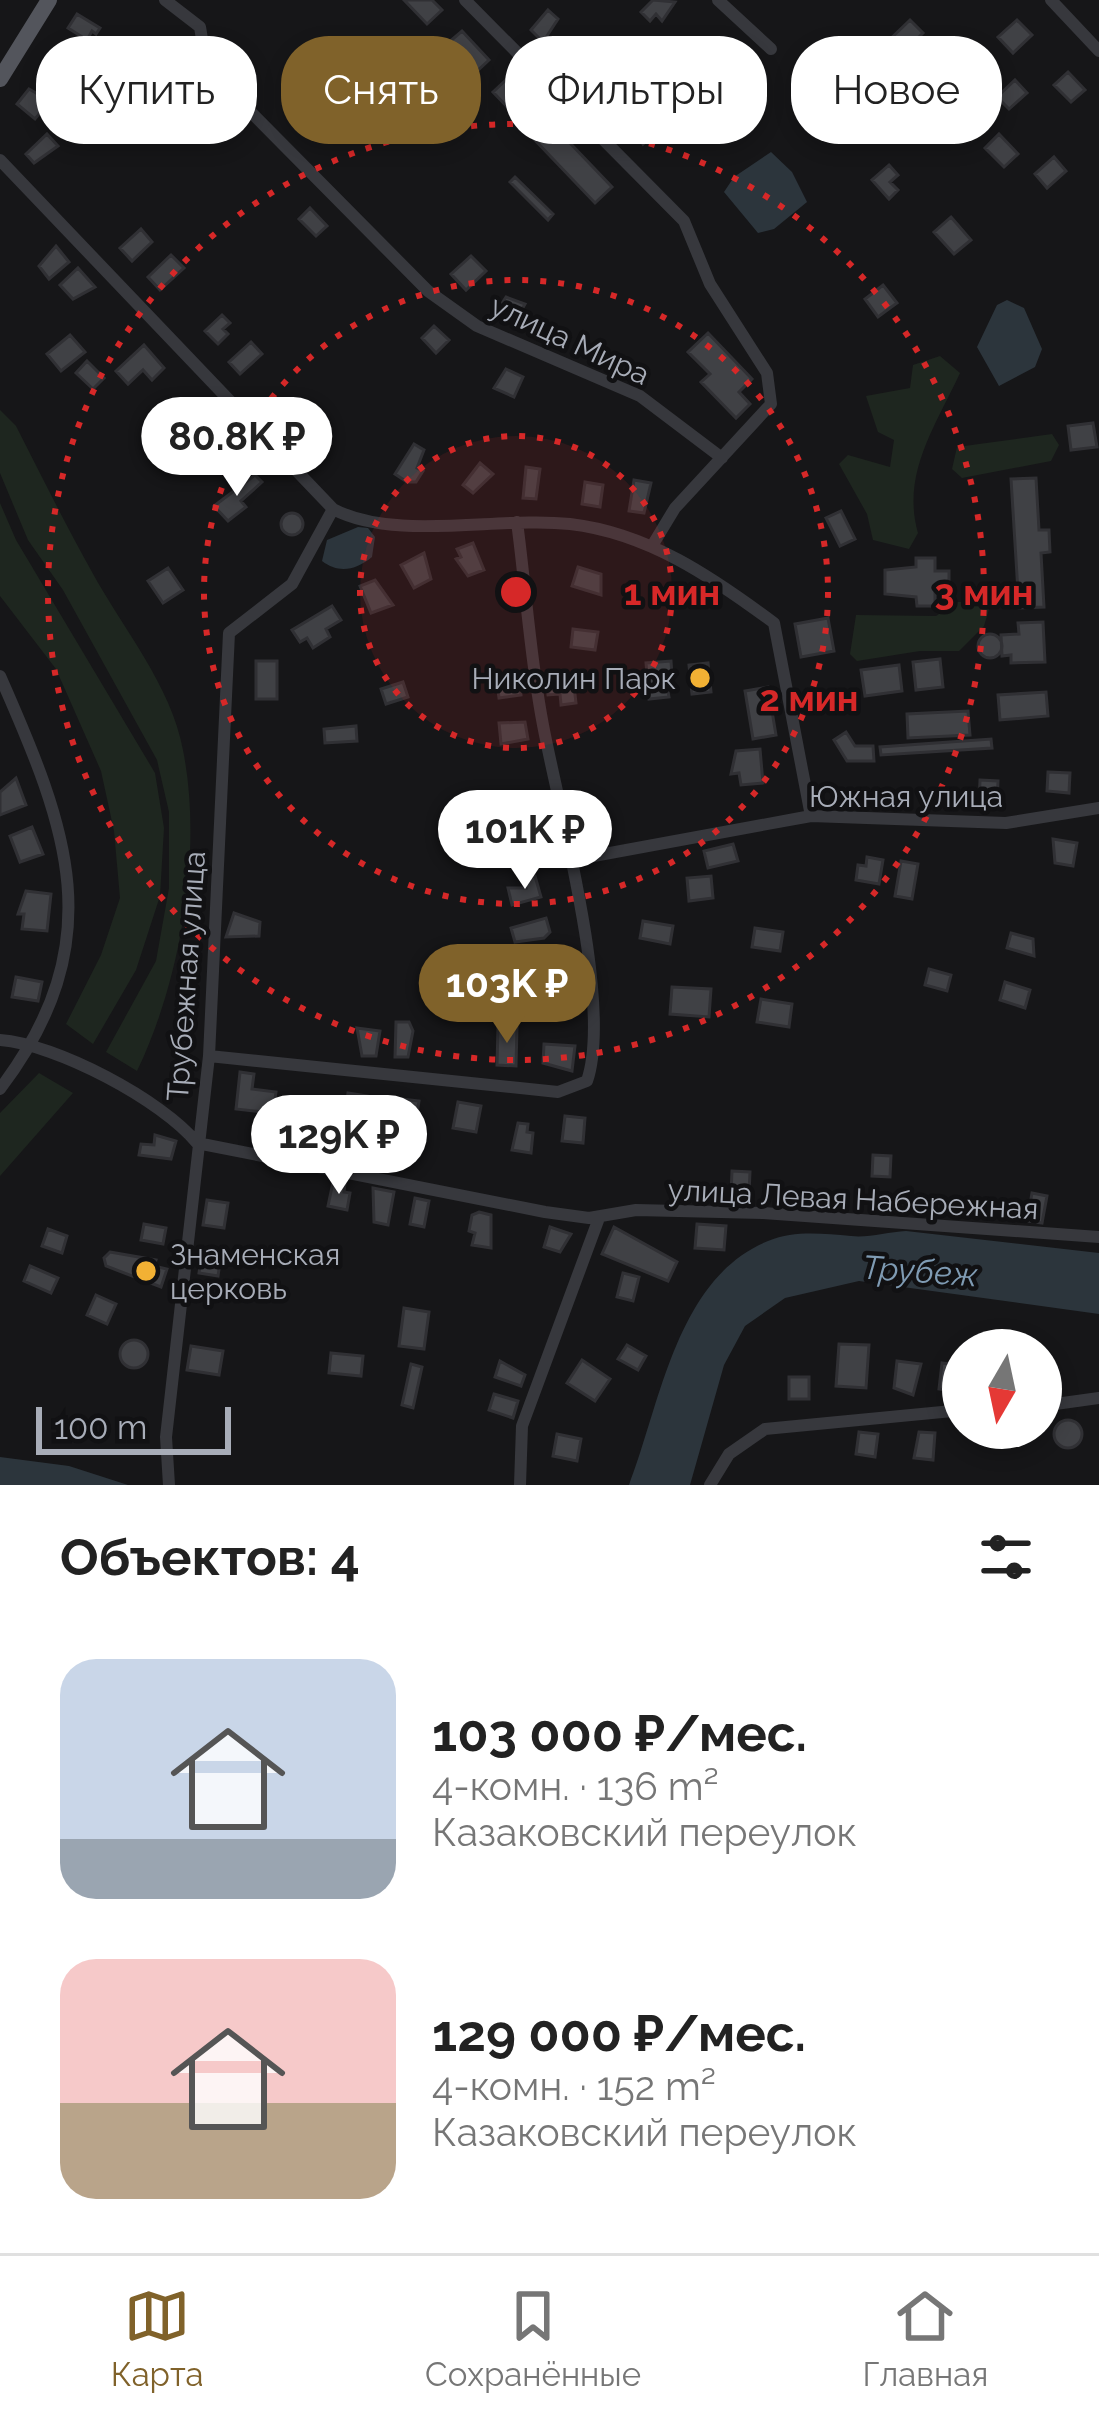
<!DOCTYPE html>
<html lang="ru">
<head>
<meta charset="utf-8">
<style>
  :root { --surface:#fff; --page:#f2f2f2; --text:#222; --muted:#767676; --line:#e0e0e0; --accent:#80622a }
  body { margin:0; font-family:Raleway,sans-serif; background:var(--page); color:var(--text); height:100vh; display:flex; flex-direction:column; font-size:45px; white-space:nowrap }
  * { box-sizing:border-box; margin:0 }
  p { font-size:39px; color:var(--muted) }
  .icon { flex:none; width:66px; height:66px; fill:none; stroke:currentColor; stroke-width:2; stroke-linecap:round; stroke-linejoin:round }
  .map { position:relative; height:1485px; overflow:hidden }
  .panel { display:flex; flex-direction:column; background:var(--surface); flex:1 }
  .panel>* { flex:none }
  .top-card { position:absolute; left:36px; top:36px; width:1029px; height:108px; display:flex; gap:24px }
  .needle { width:78px; rotate:189deg }
  .tools { position:absolute; left:942px; top:1329px; display:grid; gap:24px }
  .tools a { display:grid; place-items:center; width:120px; height:120px; border-radius:50%; background:var(--surface); box-shadow:0 6px 18px #0003; font-size:60px }
  .scale { position:absolute; left:36px; bottom:30px; width:195px; box-sizing:border-box; padding-left:12px; border:6px solid #a8adb8; border-top:0; font-size:33px; line-height:42px; white-space:nowrap; color:#a8adb8; -webkit-text-stroke:9px #111113; paint-order:stroke }
  .price { position:absolute; translate:-50% -102px; padding:0 27px; border-radius:42px; background:#fff; color:#222; font-size:39px; line-height:78px; filter:drop-shadow(0 3px 6px #0008) }
  .price::after { content:''; position:absolute; left:50%; top:72px; width:36px; height:27px; margin-left:-18px; background:inherit; clip-path:polygon(0 0,100% 0,50% 100%) }
  .price.on { background:var(--accent); color:#fff }
  ul { padding:0; list-style:none }
  li { display:flex; align-items:center; gap:36px; height:300px; padding:0 60px }
  li span { display:grid; place-items:center; flex:none; width:336px; height:240px; border-radius:36px; color:#555 }
  li>.icon { margin-inline-start:auto }
  span .icon { width:144px; height:144px; fill:#fffc; stroke-width:1 }
  li b { font-size:51px }
  h2 { display:flex; justify-content:space-between; align-items:center; height:144px; padding:0 60px; font-size:51px }
  .tag { padding:0 42px; border-radius:48px; background:var(--surface); box-shadow:0 6px 18px #0003; font-size:42px; line-height:108px }
  .tag.on { background:var(--accent); color:#fff }
  .menu { display:flex; justify-content:space-around; align-items:center; height:168px; border-top:3px solid var(--line); background:var(--surface); font-size:33px; color:var(--muted) }
  .menu a { display:grid; justify-items:center; gap:6px }
  .menu .on { color:var(--accent) }
  .map>svg:first-child { display:block }
</style>
</head>
<body>
<div class="map">
<svg width="1099" height="1485" viewBox="0 0 1099 1485">
  <rect width="100%" height="100%" fill="#161618"/>
  <path fill="#1e261f" d="M940 356 960 373C936 425 901 474 918 533L909 549 873 540 867 514 839 464 848 455 890 467 894 440 878 432 866 396 910 388 913 365Z
    M0 410 16 426C41 475 65 524 92 572 123 629 171 685 183 750 203 850 181 980 137 1071L106 1052 156 961 169 888V812L157 760 63 590 28 540 0 473Z
    M1052 434 1059 445 1051 461 962 478 952 469 957 447Z
    M0 503 16 540 155 773 164 828 160 896 136 970 93 1044 66 1024 101 955 120 898 114 831 101 771 56 669 0 596Z
    M957 602H979L989 609 984 626 959 651H920L857 661 850 654 856 615 936 616Z
    M39 1073 73 1093 0 1176V1113Z"/>
  <path fill="#2c353c" d="M771 152 792 172 807 202 774 229 758 233 724 192 734 177Z
    M1007 300 1024 308 1042 349 1035 367 999 386 977 347 997 305Z
    M358 527 368 528 375 537 372 557C356 570 339 574 322 561L327 540Z
    M906 1231 1099 1253V1314L859 1281 785 1298 745 1326 724 1365 690 1485H629C660 1406 676 1278 768 1241 796 1230 822 1234 851 1236 868 1238 888 1232 906 1231Z
    M0 1457 69 1466 128 1485H0Z"/>
  <path fill="#404145" stroke="#303034" stroke-width="3" d="M404 0H432L442 10 427 24Z
    M653 0 675 2 662 21 656 14 650 21 641 12Z
    M548 10 558 19 543 42 531 30Z
    M77 14 100 28 96 34 92 31 87 40 68 28Z
    M910 20 923 33 897 58 884 45Z
    M1017 20 1032 35 1013 53 998 37Z
    M462 31 489 60 475 73 448 43Z
    M63 46 72 53 65 63 77 71 58 83 43 72Z
    M927 54 942 59 945 75 933 85 918 80 915 64Z
    M430 62 446 82 454 76 461 84 444 99 421 85 426 81 418 72Z
    M1068 72 1085 90 1071 102 1054 85Z
    M693 77 711 95 693 109 678 93Z
    M508 78 529 100 514 114 493 92Z
    M181 79 196 95 182 109 166 93Z
    M1015 80 1027 93 1009 109 997 97Z
    M955 85 979 102 975 106 982 114 966 129 939 99Z
    M29 89 50 101 35 119 17 104Z
    M646 114 660 127 643 144 633 127Z
    M542 120H548L612 187 595 203 532 137Z
    M47 134 58 146 34 163 26 154Z
    M999 134 1018 154 1004 167 985 148Z
    M1054 157 1066 171 1047 188 1035 174Z
    M889 165 898 175 890 182 898 190 889 199 872 180Z
    M515 177 553 214 548 220 510 182Z
    M310 208 327 226 316 236 299 219Z
    M951 217 971 240 954 254 934 232Z
    M141 229 152 242 132 261 120 248Z
    M56 246 69 262 49 279 39 266Z
    M171 255 184 268 160 290 148 277Z
    M471 256 486 271 466 290 451 274Z
    M78 268 95 287 73 299 60 285Z
    M883 285 897 303 878 317 865 299Z
    M506 297 525 304 515 322 497 311Z
    M222 315 230 323 223 329 228 334 218 344 205 331Z
    M434 326 449 340 436 353 422 338Z
    M708 333 752 379 739 392 750 404 736 418 701 382 710 374 688 352Z
    M70 335 85 352 61 371 47 354Z
    M251 342 262 354 240 374 229 362Z
    M144 345 164 368 152 380 143 370 128 384 116 371Z
    M87 361 104 378 93 389 76 373Z
    M506 369 523 377 514 397 494 388Z
    M200 403 207 413 182 433 172 420Z
    M1093 423 1097 447 1071 450 1068 426Z
    M231 441 240 451 214 473 202 460Z
    M414 444 424 450 417 468 423 471 416 482H407L395 474Z
    M480 463 493 474 473 493 463 485Z
    M526 467 540 469 536 499 523 498Z
    M255 475 262 482 241 501 246 507 228 521 214 506Z
    M1036 478 1039 530H1049L1050 552 1041 553 1044 607 1019 608 1011 479Z
    M634 480 651 483 644 513 629 511Z
    M585 482 603 485 600 507 582 504Z
    M841 511 855 539 840 546 826 518Z
    M281 524a11 11 0 1 1 22 0a11 11 0 1 1-22 0Z
    M473 543 484 570 468 576 456 559 461 557 457 549Z
    M424 553 431 579 414 588 401 565Z
    M916 558H935V571H949V593H935V606H917L916 597 885 594V570L916 567Z
    M578 567 601 574V595L572 586Z
    M168 568 183 590 163 603 148 581Z
    M375 580 393 605 371 613 360 586Z
    M332 606 341 620 326 629 330 637 313 648 307 638 300 642 292 630Z
    M828 618 834 651 801 657 795 624Z
    M1043 622 1045 662 1011 663V655L1002 656 1001 635 1019 634 1018 623Z
    M573 629 598 632 595 650 571 647Z
    M978 646a12 12 0 1 1 24 0a12 12 0 1 1-24 0Z
    M940 659 943 687 916 690 913 662Z
    M256 661H277V699H256Z
    M671 661 672 675H665L669 697 649 699 646 663Z
    M708 663 711 692 692 694 689 665Z
    M899 665 902 691 865 696 861 670Z
    M496 676 519 677 521 695 499 698Z
    M573 676 576 703 561 705 560 694 548 695 546 679Z
    M403 682 408 697 386 704 381 689Z
    M768 687 776 735 753 739 745 691Z
    M1046 692 1048 716 1000 720 998 695Z
    M968 711 970 735 908 738 907 714Z
    M525 722 528 739 501 744 499 723Z
    M356 726 357 741 325 743 324 729Z
    M846 732 855 746H873L874 761H847L834 740Z
    M991 739 992 748 881 755 880 747Z
    M760 749 763 783 741 785 739 773 731 774 736 751Z
    M1048 772 1070 773 1069 793 1047 791Z
    M16 778 26 805 0 815V792Z
    M980 780 998 781 997 805 979 804Z
    M515 795 517 801 531 797 535 809 511 817 505 798Z
    M32 827 43 854 20 862 10 836Z
    M1053 839 1077 843 1073 866 1055 863Z
    M733 844 738 861 708 868 704 851Z
    M867 857 883 860 879 884 856 880 858 865 866 866Z
    M901 861 918 864 912 899 895 896Z
    M535 876 541 897 512 905 508 888H526L524 879Z
    M711 876 713 898 689 901 687 878Z
    M26 891 51 894 47 931 22 929 24 914H18Z
    M234 913 260 922 259 936 226 937Z
    M546 918 550 932 544 938 515 942 511 928Z
    M643 921 673 926 670 944 640 938Z
    M755 928 783 932 780 951 752 947Z
    M1011 933 1033 939 1034 956 1007 948Z
    M929 969 951 975 947 991 925 985Z
    M16 977 42 982 38 1001 12 997Z
    M1005 982 1030 990 1025 1008 1000 1000Z
    M672 987 711 989 709 1017 670 1014Z
    M761 999 792 1004 789 1027 757 1022Z
    M396 1022H409L413 1031 408 1057H395Z
    M498 1026 517 1027 516 1066 497 1065Z
    M357 1028 380 1031 376 1056H362Z
    M544 1044 575 1046 572 1071 543 1063Z
    M240 1072 254 1074 252 1089 276 1092 273 1113 236 1109Z
    M348 1093 367 1096 357 1133 336 1129 337 1120 343 1121Z
    M402 1099 419 1101 412 1145 393 1142Z
    M458 1102 481 1106 476 1132 453 1128Z
    M565 1116 585 1118 583 1143 562 1141Z
    M518 1123 528 1124 527 1132 533 1133 531 1153 512 1150Z
    M155 1135 176 1141 171 1159 139 1155 141 1144 154 1145Z
    M873 1155 891 1156 890 1177 872 1176Z
    M732 1171 750 1172 749 1194 731 1193Z
    M333 1182 345 1184 344 1192 350 1193 347 1210 328 1206Z
    M373 1188 394 1192 388 1225 374 1222Z
    M1032 1193 1047 1196 1042 1223 1027 1221Z
    M415 1198 429 1201 424 1227 410 1224Z
    M207 1200 228 1203 224 1228 203 1225Z
    M479 1212 491 1215V1248L472 1245 475 1233 469 1231 472 1215Z
    M144 1224 166 1228 163 1244 141 1240Z
    M697 1224 726 1226 724 1250 695 1248Z
    M550 1227 571 1234 560 1252 544 1247Z
    M614 1227 677 1262 668 1281 602 1254Z
    M48 1229 67 1236 62 1253 42 1246Z
    M110 1252 156 1260 154 1266 167 1269 161 1287 106 1266 104 1258Z
    M202 1252 221 1256 218 1276 199 1273Z
    M30 1266 58 1278 51 1293 24 1281Z
    M623 1273 639 1277 633 1301 617 1297Z
    M96 1295 116 1304 107 1324 87 1315Z
    M404 1308 429 1312 424 1349 399 1346Z
    M120 1354a14 14 0 1 1 28 0a14 14 0 1 1-28 0Z
    M839 1344 869 1345 866 1388 836 1386Z
    M627 1345 646 1356 638 1370 618 1359Z
    M191 1346 223 1351 219 1375 187 1370Z
    M331 1353 363 1356 361 1376 329 1373Z
    M582 1360 610 1379 595 1401 567 1383Z
    M500 1361 525 1375 521 1386 495 1377Z
    M897 1361 921 1364 913 1395 894 1388Z
    M942 1363 962 1365 958 1392 939 1389Z
    M411 1364 422 1367 413 1408 402 1405Z
    M789 1377H809V1399H789Z
    M494 1394 518 1401 513 1418 489 1410Z
    M1054 1434a14 14 0 1 1 28 0a14 14 0 1 1-28 0Z
    M859 1432 878 1434 875 1457 856 1454Z
    M919 1432 935 1433 933 1460 914 1458Z
    M557 1434 581 1439 577 1461 553 1456Z"/>
  <g fill="none" stroke-linecap="round" stroke-linejoin="round">
    <path stroke="#37383d" stroke-width="12" d="M165 0 200 27 206 63 221 82 428 291 477 326 640 396 722 458
      M465 0 684 221 710 284 767 373 771 404 675 508 652 546
      M718 0 771 49
      M1051 0 1099 51
      M0 160 333 509C395 542 499 516 570 524 648 533 712 577 774 623L811 816
      M0 676C68 830 112 941 0 1089
      M572 860 811 816 1006 823 1099 808
      M0 1040C56 1044 162 1100 197 1143L545 1212 589 1218 636 1210 763 1213 1099 1237
      M209 1056 558 1092 587 1081C613 1005 559 810 543 725 530 658 526 589 517 522
      M1041 1406 1099 1398
      M169 1485 166 1437 209 1056 229 633 292 584 333 509
      M520 1485 522 1426 599 1218
      M710 1485 729 1454 765 1429 963 1410"/>
    <path stroke="#53555c" stroke-width="16" d="M0 79 49 0"/>
  </g>
  <circle cx="516" cy="592" r="156" fill="#d62828" fill-opacity=".12"/>
  <g fill="none" stroke="#d62828" stroke-width="6" stroke-dasharray="6 12">
    <circle cx="516" cy="592" r="156"/>
    <circle cx="516" cy="592" r="312"/>
    <circle cx="516" cy="592" r="468"/>
  </g>
  <g fill="#f2b134" stroke="#111113" stroke-width="4.5">
    <circle cx="700" cy="678" r="12"/>
    <circle cx="146" cy="1271" r="12"/>
  </g>
  <g text-anchor="middle" dominant-baseline="central" stroke-width="9" stroke-linejoin="round" paint-order="stroke">
    <g font-size="30" fill="#a8adb8" stroke="#111113">
      <text transform="translate(570 340) rotate(25)">улица Мира</text>
      <text x="906" y="796">Южная улица</text>
      <text transform="translate(186 976) rotate(-86)">Трубежная улица</text>
      <text transform="translate(853 1199) rotate(3)">улица Левая Набережная</text>
    </g>
    <g font-size="30" fill="#a8adb8" stroke="#111113" text-anchor="end">
      <text x="676" y="678">Николин Парк</text>
      <text x="170" y="1254" text-anchor="start">Знаменская<tspan x="170" dy="34">церковь</tspan></text>
    </g>
    <g font-size="33" font-style="italic" fill="#7f9bb3" stroke="#111113">
      <text transform="translate(920 1271) rotate(4)">Трубеж</text>
    </g>
  </g>
  <circle cx="516" cy="592" r="18" fill="#d62828" stroke="#111113" stroke-width="6"/>
  <g font-size="36" text-anchor="middle" font-weight="bold" fill="#d62828" stroke="#111113" stroke-width="9" stroke-linejoin="round" paint-order="stroke">
    <text x="672" y="605">1 мин</text>
    <text x="984" y="605">3 мин</text>
    <text x="809" y="711">2 мин</text>
  </g>
</svg>
<div class="tools">
<a><svg class="needle" viewBox="-14 -14 28 28"><path d="M0-13l5 13h-10z" fill="#e53935"/><path d="M0 13l5-13h-10z" fill="#767676"/></svg></a>
</div>
<div class="scale">100 m</div>
<b class="price" style="left:237px;top:499px">80.8K ₽</b>
<b class="price" style="left:525px;top:892px">101K ₽</b>
<b class="price on" style="left:507px;top:1046px">103K ₽</b>
<b class="price" style="left:339px;top:1197px">129K ₽</b>
<div class="top-card">
<a class="tag">Купить</a>
<a class="tag on">Снять</a>
<a class="tag">Фильтры</a>
<a class="tag">Новое</a>
</div>
</div>
<section class="panel">
<h2>Объектов: 4<svg class="icon" aria-label="filters" viewBox="0 0 24 24"><path d="M4 7h16M4 17h16"/><circle cx="9" cy="7" r="2"/><circle cx="15" cy="17" r="2"/></svg></h2>
<ul>
<li><span style="background:linear-gradient(#c9d6e8 75%,#9aa5b1 0)"><svg class="icon" aria-label="home" viewBox="0 0 24 24"><path d="M3 11l9-7 9 7M6 9v11h12V9"/></svg></span><div><b>103 000 ₽/мес.</b><p>4-комн. · 136 m²</p><p>Казаковский переулок</p></div></li>
<li><span style="background:linear-gradient(#f6c9c9 60%,#b9a48a 0)"><svg class="icon" aria-label="home" viewBox="0 0 24 24"><path d="M3 11l9-7 9 7M6 9v11h12V9"/></svg></span><div><b>129 000 ₽/мес.</b><p>4-комн. · 152 m²</p><p>Казаковский переулок</p></div></li>
</ul>
</section>
<nav class="menu">
<a class="on"><svg class="icon" aria-label="map" viewBox="0 0 24 24"><path d="M3 6l6-2 6 2 6-2v14l-6 2-6-2-6 2zM9 4v14M15 6v14"/></svg>Карта</a>
<a><svg class="icon" aria-label="saved" viewBox="0 0 24 24"><path d="M7 4h10v16l-5-4-5 4z"/></svg>Сохранённые</a>
<a><svg class="icon" aria-label="home" viewBox="0 0 24 24"><path d="M3 11l9-7 9 7M6 9v11h12V9"/></svg>Главная</a>
</nav>
</body>
</html>
